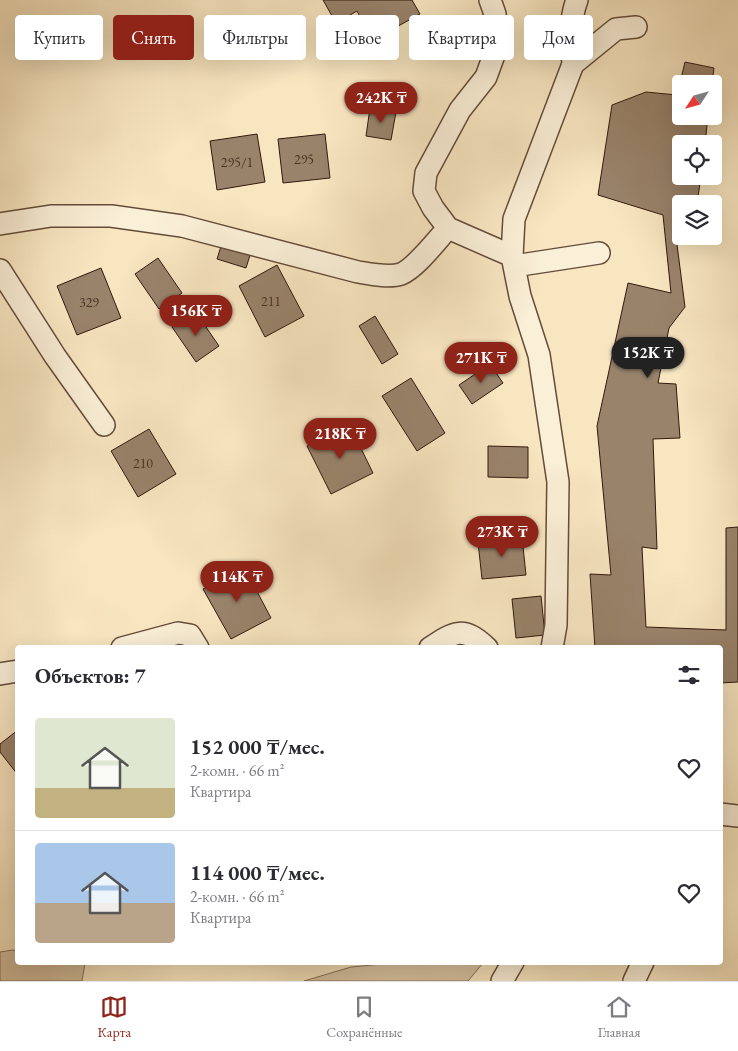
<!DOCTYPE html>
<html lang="ru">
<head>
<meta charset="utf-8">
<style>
  :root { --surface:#fff; --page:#f2f2f3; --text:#2b2b33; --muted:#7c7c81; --line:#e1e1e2; --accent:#8f2418 }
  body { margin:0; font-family:"EB Garamond",serif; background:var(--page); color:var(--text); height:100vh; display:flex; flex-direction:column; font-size:19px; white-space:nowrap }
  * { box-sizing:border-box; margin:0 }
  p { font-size:16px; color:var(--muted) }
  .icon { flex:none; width:28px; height:28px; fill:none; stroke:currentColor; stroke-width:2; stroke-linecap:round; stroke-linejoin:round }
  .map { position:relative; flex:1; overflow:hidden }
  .panel { position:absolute; left:15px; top:645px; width:708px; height:320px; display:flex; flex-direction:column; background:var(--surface); border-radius:5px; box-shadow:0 5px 20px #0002 }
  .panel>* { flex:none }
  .guide { position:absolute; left:15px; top:15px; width:709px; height:45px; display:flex; gap:10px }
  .needle { width:32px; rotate:234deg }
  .controls { position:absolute; left:672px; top:75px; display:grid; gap:10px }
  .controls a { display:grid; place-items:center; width:50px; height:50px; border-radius:5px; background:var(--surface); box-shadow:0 5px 20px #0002; font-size:25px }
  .price { position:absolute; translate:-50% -42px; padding:0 11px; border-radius:18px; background:var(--accent); color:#fff; font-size:16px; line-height:32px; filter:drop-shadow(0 1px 2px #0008) }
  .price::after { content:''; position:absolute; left:50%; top:30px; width:15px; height:11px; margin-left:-8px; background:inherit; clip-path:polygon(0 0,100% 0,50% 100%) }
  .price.selected { background:#222; color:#fff }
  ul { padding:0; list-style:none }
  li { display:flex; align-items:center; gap:15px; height:125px; padding:0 20px }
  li+li { border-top:1px solid var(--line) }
  li span { display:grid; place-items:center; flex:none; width:140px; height:100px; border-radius:5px; color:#555 }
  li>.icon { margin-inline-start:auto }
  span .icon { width:60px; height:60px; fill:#fffc; stroke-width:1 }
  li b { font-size:21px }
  h2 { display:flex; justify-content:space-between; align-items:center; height:60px; padding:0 20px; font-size:21px }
  .tag { padding:0 18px; border-radius:5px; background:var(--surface); box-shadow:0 5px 20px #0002; font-size:18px; line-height:45px }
  .tag.selected { background:var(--accent); color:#fff }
  .dock { display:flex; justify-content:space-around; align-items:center; height:70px; border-top:1px solid var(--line); background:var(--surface); font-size:14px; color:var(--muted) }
  .dock a { display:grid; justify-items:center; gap:2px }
  .dock .selected { color:var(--accent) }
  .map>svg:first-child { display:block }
</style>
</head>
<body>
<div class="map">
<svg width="738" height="981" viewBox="0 0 738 981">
  <rect width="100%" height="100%" fill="#f8e6c1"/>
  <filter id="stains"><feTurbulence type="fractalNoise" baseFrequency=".004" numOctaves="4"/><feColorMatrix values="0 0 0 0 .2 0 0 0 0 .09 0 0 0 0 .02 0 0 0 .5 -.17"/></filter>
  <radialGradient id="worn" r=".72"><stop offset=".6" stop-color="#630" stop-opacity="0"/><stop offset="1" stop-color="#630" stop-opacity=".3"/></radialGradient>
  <path fill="#d7c3a2" stroke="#856e58" d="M13 950 17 951 18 962 85 963 82 981H0V952Z
    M393 963H483L468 981H304L351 967Z"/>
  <path fill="#99836b" stroke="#33180d" d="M323 0H412L420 14 373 40 357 11 336 23Z
    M685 62 714 68 712 84H681V116H708L705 144H681V176H701L697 204H681V214L673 213 685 307 669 328 658 383 676 384 680 438 653 439 657 549 642 547 646 627 726 630V528L738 527V682L720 683V648H595L590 574 611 575 597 426 628 283 671 293 663 215 598 195 612 105 646 92 677 95Z
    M370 108 396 112 391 140 366 136Z
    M257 134 265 182 217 190 210 141Z
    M325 134 330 178 283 183 278 139Z
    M222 243 251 252 246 268 217 259Z
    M158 258 182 293 159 309 135 274Z
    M277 265 304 316 265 337 239 286Z
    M101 268 121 318 77 335 57 286Z
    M195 311 219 346 196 362 172 327Z
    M375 316 398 354 382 364 359 326Z
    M490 364 503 383 472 404 459 385Z
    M411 378 445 433 417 451 382 396Z
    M350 426 373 473 331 494 307 446Z
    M149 429 176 474 138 497 111 451Z
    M488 446 528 447V478L488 477Z
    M522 537 526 575 482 579 478 542Z
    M244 567 271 618 231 639 203 589Z
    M541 596 545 635 516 638 512 599Z
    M18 730V775L0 752V744Z"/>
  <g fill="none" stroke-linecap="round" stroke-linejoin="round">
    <defs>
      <path id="minor" d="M490 0 495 14 498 44 486 77 460 110 426 173 424 191 433 208 448 228 512 256
        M573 64C571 42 569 21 577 0
        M0 224 51 216H111L182 226 358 272C370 274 389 278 401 274 416 268 437 240 448 228
        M514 266 599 253
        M0 270 55 356 104 425
        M122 648 178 633 190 635 198 648
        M430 648C455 631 464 626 487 648
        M552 648 556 625 558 482 539 355 520 296 512 256 514 219 573 64 616 29 636 27
        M0 674 18 671
        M720 814 738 816
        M502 981 513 962
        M634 981 643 962"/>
    </defs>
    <use href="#minor" stroke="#644c3a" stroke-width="24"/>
    <use href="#minor" stroke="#faefd7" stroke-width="21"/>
  </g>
  <g text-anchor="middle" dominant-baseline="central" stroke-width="4" stroke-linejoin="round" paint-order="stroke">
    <g font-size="14" fill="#4c3324">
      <text x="304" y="159">295</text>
      <text x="237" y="162">295/1</text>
      <text x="271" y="301">211</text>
      <text x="89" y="302">329</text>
      <text x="143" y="463">210</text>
    </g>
  </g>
  <rect width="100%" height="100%" filter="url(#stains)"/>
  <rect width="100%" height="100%" fill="url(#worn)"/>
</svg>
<div class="controls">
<a><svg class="needle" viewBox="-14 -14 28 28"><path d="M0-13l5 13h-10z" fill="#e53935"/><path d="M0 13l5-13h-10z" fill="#7c7c81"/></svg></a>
<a><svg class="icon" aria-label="locate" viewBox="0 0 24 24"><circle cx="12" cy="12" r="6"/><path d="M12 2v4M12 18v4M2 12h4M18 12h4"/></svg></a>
<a><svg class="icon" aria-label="layers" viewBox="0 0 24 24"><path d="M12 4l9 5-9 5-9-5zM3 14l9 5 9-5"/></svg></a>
</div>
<b class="price" style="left:381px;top:124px">242K ₸</b>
<b class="price" style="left:196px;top:337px">156K ₸</b>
<b class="price selected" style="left:648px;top:379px">152K ₸</b>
<b class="price" style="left:481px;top:384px">271K ₸</b>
<b class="price" style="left:340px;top:460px">218K ₸</b>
<b class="price" style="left:502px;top:558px">273K ₸</b>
<b class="price" style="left:237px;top:603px">114K ₸</b>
<div class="guide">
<a class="tag">Купить</a>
<a class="tag selected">Снять</a>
<a class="tag">Фильтры</a>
<a class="tag">Новое</a>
<a class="tag">Квартира</a>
<a class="tag">Дом</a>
</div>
<section class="panel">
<h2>Объектов: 7<svg class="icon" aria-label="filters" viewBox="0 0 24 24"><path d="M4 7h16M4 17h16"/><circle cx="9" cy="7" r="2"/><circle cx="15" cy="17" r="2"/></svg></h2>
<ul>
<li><span style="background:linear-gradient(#dfe7d0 70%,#c2b280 0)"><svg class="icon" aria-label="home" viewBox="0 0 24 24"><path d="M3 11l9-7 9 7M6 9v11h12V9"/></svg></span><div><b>152 000 ₸/мес.</b><p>2-комн. · 66 m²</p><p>Квартира</p></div><svg class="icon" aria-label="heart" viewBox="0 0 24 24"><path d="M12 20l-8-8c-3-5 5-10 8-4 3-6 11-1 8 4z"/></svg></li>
<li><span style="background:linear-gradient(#a9c7e8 60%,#b9a48a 0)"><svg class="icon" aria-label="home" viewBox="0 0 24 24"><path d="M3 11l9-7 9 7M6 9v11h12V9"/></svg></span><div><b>114 000 ₸/мес.</b><p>2-комн. · 66 m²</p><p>Квартира</p></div><svg class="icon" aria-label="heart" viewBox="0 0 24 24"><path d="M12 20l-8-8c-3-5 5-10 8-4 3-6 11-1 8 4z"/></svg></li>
</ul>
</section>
</div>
<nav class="dock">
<a class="selected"><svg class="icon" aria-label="map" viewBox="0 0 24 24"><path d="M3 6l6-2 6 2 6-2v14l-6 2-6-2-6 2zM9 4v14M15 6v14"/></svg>Карта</a>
<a><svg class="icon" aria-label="saved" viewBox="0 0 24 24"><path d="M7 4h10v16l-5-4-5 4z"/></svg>Сохранённые</a>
<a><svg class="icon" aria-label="home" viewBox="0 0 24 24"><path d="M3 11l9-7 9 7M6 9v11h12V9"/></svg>Главная</a>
</nav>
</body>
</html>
